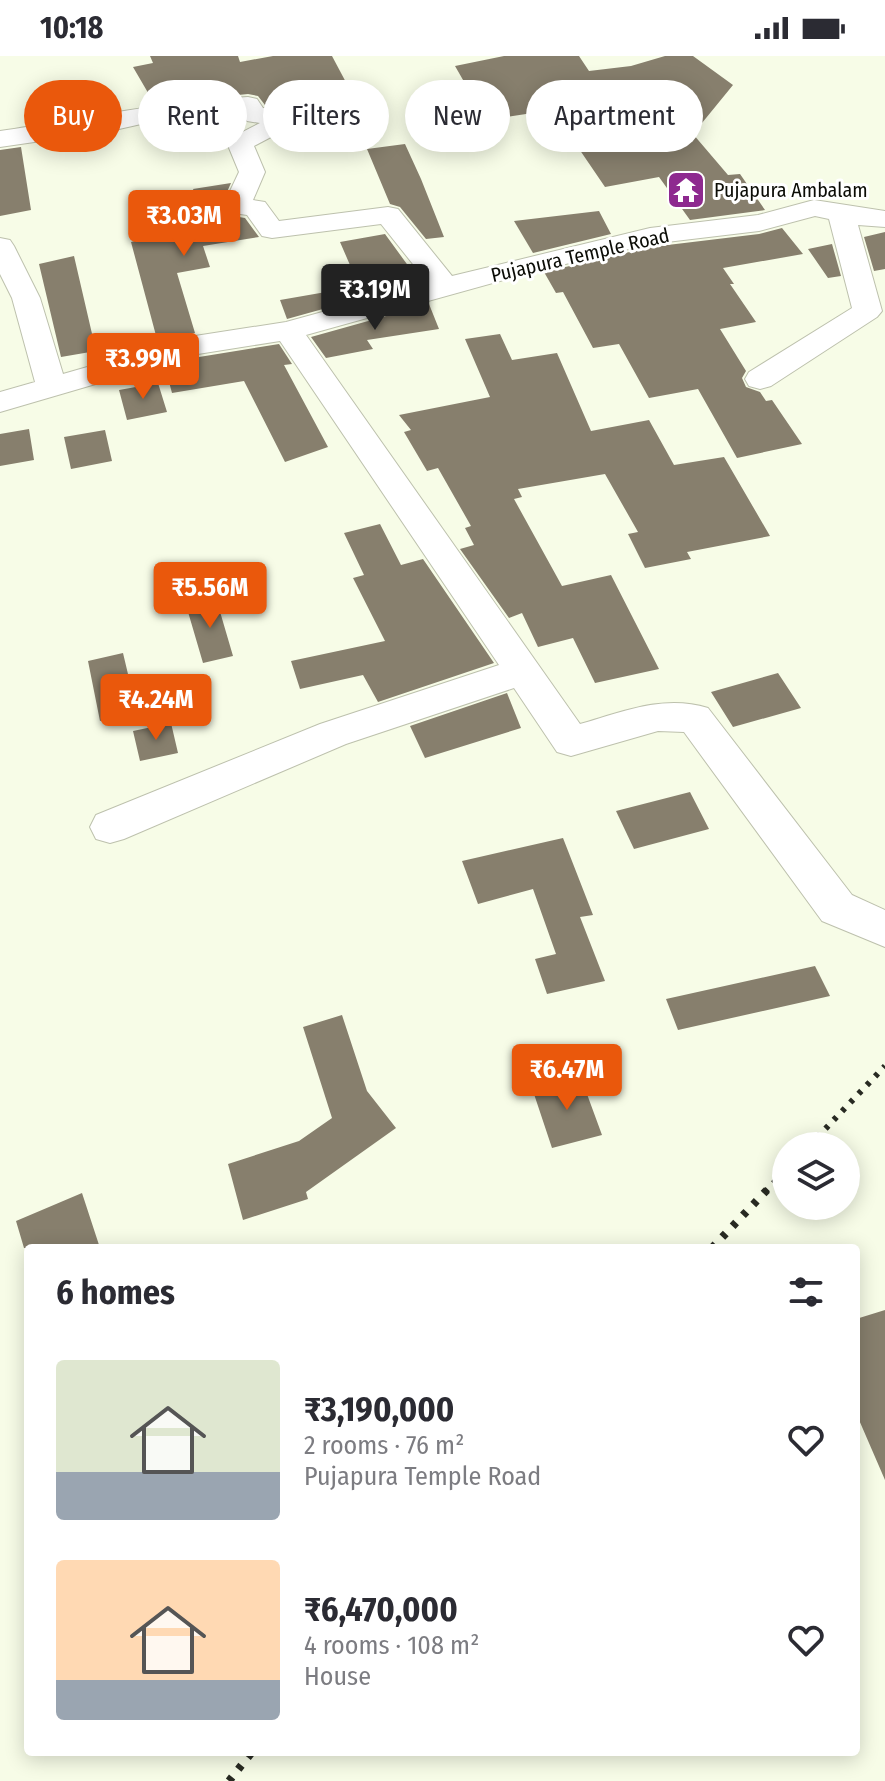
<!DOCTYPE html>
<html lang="en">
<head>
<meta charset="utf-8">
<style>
  :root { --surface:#fff; --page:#f7f7f7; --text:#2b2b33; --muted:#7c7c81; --accent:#ea580c }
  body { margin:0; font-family:"Fira Sans Condensed",sans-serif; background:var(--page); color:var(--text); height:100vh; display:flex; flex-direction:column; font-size:30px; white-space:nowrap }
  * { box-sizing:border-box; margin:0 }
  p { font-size:26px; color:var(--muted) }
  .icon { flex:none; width:44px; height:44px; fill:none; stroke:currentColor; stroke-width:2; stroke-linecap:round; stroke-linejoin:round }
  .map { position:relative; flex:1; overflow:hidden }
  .sheet { position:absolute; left:24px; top:1188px; width:836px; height:512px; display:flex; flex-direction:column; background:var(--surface); border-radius:8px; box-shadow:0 4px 20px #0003 }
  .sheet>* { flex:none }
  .hud { position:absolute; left:24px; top:24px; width:838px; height:72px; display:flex; gap:16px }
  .tools { position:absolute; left:772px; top:1076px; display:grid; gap:16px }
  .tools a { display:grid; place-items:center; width:88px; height:88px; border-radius:50%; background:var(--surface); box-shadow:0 4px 20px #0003; font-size:40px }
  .price { position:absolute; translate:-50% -68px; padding:0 18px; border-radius:8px; background:var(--accent); color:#fff; font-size:26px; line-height:52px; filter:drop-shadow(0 2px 4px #0008) }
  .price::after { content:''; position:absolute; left:50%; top:48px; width:24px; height:18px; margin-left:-12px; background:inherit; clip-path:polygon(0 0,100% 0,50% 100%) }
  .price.current { background:#222; color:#fff }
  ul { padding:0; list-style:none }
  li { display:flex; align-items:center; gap:24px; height:200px; padding:0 32px }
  li span { display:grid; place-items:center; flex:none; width:224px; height:160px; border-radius:8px; color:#555 }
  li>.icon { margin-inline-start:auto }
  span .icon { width:96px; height:96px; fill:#fffc; stroke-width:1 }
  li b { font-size:34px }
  h2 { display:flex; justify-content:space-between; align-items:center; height:96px; padding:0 32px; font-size:34px }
  .chip { padding:0 28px; border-radius:36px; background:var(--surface); box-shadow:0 4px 20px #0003; font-size:28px; line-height:72px }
  .chip.current { background:var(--accent); color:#fff }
  .status { display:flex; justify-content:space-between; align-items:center; height:56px; padding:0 40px; background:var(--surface); direction:ltr }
  .status svg { height:22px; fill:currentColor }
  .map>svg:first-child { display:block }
</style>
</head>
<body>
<div class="status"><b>10:18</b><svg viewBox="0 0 49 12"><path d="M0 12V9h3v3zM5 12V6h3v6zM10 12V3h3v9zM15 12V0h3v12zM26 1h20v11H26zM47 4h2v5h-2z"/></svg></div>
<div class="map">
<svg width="885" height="1725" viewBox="0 0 885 1725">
  <rect width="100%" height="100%" fill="#f7fce7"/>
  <path fill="#877f6d" d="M150 0H238L240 6 273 0H332L349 32 286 42 288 50 265 49 258 40 248 38 154 47 133 11 153 7Z
    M504 0H579L589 15 631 10 665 0H693L733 29 693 78 728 119 740 118 765 154 690 164 659 121 605 131 556 59 539 56 486 64 455 10Z
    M240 60 169 74 165 66 186 61Z
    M405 88 421 123 444 181 426 183 400 151 390 148 367 93Z
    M21 91 31 154 0 160V94Z
    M231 127 220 152 227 159 245 162 259 181 203 190 210 211 177 217 195 277 158 287 131 186 176 176 172 155 200 152 193 133Z
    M599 155 611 178 533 197 514 165Z
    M782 172 803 198 723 212 734 228H730L756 266 720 273 746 315 742 322 746 331 760 336 766 345 772 344 802 388 737 402 698 333 649 342 619 288 593 292 563 236 556 237 544 216 651 191 759 178Z
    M885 176V213L874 215 864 181Z
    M385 178 420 226 287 263 280 244 349 232 343 218 353 216 340 186Z
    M832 188 841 220 828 222 808 193Z
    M74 200 96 295 61 301 39 208Z
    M429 248 439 273 367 284 373 293 326 302 311 281Z
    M500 278 512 304 557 297 591 375 649 364 674 409 724 401 770 480 687 496 691 503 645 512 628 478 638 476 605 418 518 433 522 441 514 443 562 530 611 519 659 613 595 627 573 582 538 591 522 557 509 562 460 493 474 489 465 472 471 470 438 412 427 415 404 376 411 374 399 359 490 341 465 283Z
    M279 288 292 308 284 309 328 391 285 406 244 325 172 337 165 311 199 301Z
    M158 327 167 356 127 364 119 334Z
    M29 373 34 404 0 410V378Z
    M105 374 112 405 71 413 64 381Z
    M380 468 401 509 423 503 494 607 378 646 363 619 300 633 291 605 385 585 353 522 364 519 344 477Z
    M216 542 233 600 203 607 186 549Z
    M123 597 137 656 100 665 88 605Z
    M778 617 801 652 733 671 711 636Z
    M507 637 521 672 425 702 410 670Z
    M171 667 178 697 140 705 133 675Z
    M690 736 709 773 634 793 616 755Z
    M563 782 593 859 580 861 605 925 547 938 535 903 556 898 533 833 478 848 462 805Z
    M815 910 830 940 678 974 666 943Z
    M342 959 367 1035 396 1072 306 1136 308 1143 243 1164 228 1108 299 1085 332 1062 303 971Z
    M580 1019 602 1079 552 1092 532 1032Z
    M82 1137 100 1192H24L16 1165Z
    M885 1254V1424L856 1357V1263Z"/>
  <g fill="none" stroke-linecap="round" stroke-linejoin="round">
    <defs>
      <path id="minor" d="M248 41 257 43 263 52H286L294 66 290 71 254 90 265 116 253 144 265 146 279 165 388 151 398 153 452 220 650 172 758 159 814 144 885 155V171L858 169 882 255 877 261 771 330 760 333 749 330 745 323 749 316 852 252 829 163 815 160 759 175 650 188 536 215 306 279 580 668C622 656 664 638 708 652L852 839 885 854V891L822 865 684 676 658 675 571 700 557 696 514 632 346 688 124 783 110 787 96 783 90 771 96 759 320 668 499 609 280 285 198 298 0 356V336L35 326 12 242 0 218V182L10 184 14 190 40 242 63 318 195 280 286 266 428 227 381 168 272 182 262 180 247 159 227 156 223 150 239 116 227 87 231 82 260 67 247 65 241 56 186 58 110 75 0 91V75C83 63 165 45 248 41Z"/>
    </defs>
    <use href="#minor" stroke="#bdc1ad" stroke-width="2"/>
    <use href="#minor" fill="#fff" fill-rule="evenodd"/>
    <path stroke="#282a22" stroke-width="6" stroke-dasharray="4 8" stroke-linecap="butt" d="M809 1090 885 1010
      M765 1136 786 1114"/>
    <path stroke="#282a22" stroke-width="8" stroke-dasharray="5 10" stroke-linecap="butt" d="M712 1192 767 1134
      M229 1725 252 1696"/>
  </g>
  <defs>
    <symbol id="temple-square" viewBox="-11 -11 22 22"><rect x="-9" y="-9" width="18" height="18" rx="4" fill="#8e298f" stroke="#fff"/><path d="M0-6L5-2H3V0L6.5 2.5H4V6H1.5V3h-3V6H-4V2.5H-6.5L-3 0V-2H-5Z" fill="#fff"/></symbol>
  </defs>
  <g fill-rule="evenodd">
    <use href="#temple-square" x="664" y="112" width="44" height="44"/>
  </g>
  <g text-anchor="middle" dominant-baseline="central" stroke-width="6" stroke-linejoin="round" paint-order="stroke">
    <g font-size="20" fill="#0b0c06" stroke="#fff" text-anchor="start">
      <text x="714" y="134">Pujapura Ambalam</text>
    </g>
    <g font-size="20" fill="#0b0c06" stroke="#fff">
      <text transform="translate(580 199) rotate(-13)">Pujapura Temple Road</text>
    </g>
  </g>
</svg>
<div class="tools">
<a><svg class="icon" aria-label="layers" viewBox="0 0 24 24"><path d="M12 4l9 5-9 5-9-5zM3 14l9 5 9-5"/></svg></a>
</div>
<b class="price" style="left:184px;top:202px">₹3.03M</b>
<b class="price current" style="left:375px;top:276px">₹3.19M</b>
<b class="price" style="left:143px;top:345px">₹3.99M</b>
<b class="price" style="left:210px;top:574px">₹5.56M</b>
<b class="price" style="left:156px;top:686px">₹4.24M</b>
<b class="price" style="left:567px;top:1056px">₹6.47M</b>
<div class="hud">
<a class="chip current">Buy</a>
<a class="chip">Rent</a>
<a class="chip">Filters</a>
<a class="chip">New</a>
<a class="chip">Apartment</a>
</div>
<section class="sheet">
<h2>6 homes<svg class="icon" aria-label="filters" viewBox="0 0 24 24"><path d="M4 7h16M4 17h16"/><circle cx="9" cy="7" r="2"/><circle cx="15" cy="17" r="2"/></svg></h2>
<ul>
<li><span style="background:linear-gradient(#dfe7d0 70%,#9aa5b1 0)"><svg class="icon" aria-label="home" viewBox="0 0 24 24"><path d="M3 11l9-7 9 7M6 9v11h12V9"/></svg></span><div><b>₹3,190,000</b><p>2 rooms · 76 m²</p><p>Pujapura Temple Road</p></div><svg class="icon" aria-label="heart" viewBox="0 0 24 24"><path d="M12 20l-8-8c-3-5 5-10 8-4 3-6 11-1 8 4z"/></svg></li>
<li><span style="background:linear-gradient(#ffd9b3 75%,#9aa5b1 0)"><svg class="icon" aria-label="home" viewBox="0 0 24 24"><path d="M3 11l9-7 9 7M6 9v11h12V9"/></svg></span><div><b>₹6,470,000</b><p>4 rooms · 108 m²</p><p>House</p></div><svg class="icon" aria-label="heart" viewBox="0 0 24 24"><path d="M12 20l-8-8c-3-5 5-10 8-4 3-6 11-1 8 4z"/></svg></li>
</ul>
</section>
</div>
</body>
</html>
